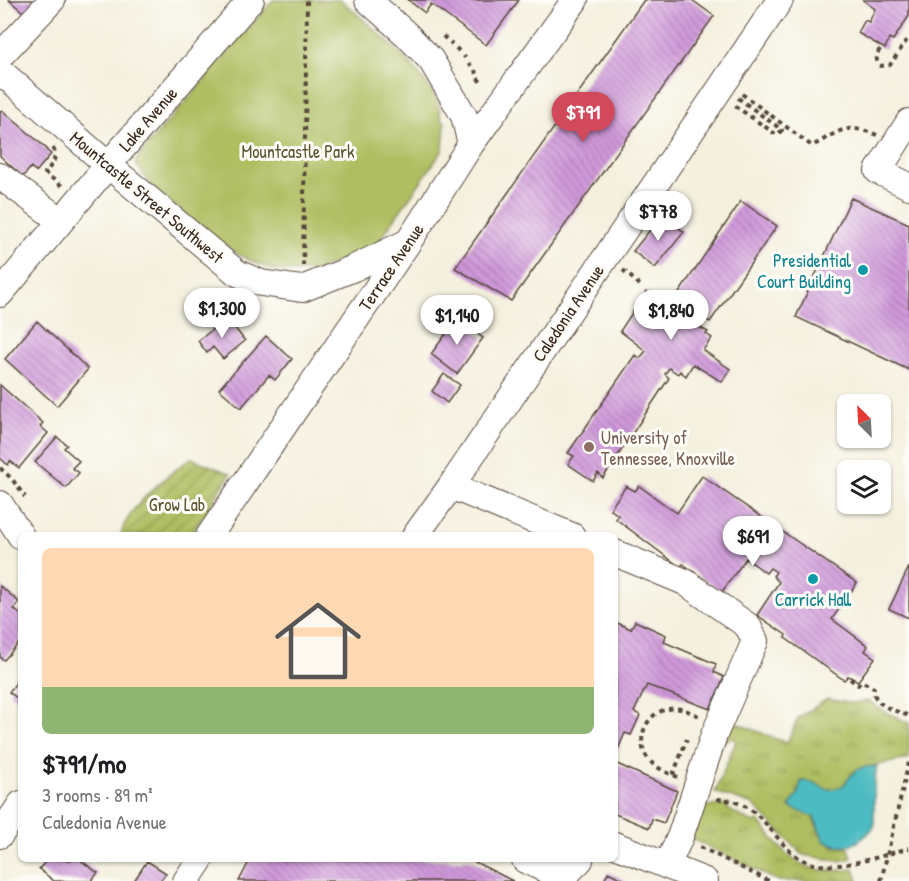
<!DOCTYPE html>
<html lang="en">
<head>
<meta charset="utf-8">
<style>
  :root { --surface:#fff; --page:#f2f2f2; --text:#202124; --muted:#757577; --accent:#d1495b }
  body { margin:0; font-family:"Patrick Hand",sans-serif; background:var(--page); color:var(--text); height:100vh; display:flex; flex-direction:column; font-size:22px; white-space:nowrap }
  * { box-sizing:border-box; margin:0 }
  p { font-size:20px; color:var(--muted) }
  .icon { flex:none; width:33px; height:33px; fill:none; stroke:currentColor; stroke-width:2; stroke-linecap:round; stroke-linejoin:round }
  .map { position:relative; flex:1; overflow:hidden }
  .drawer { position:absolute; left:18px; top:532px; width:600px; height:330px; display:flex; flex-direction:column; background:var(--surface); border-radius:9px; box-shadow:0 2px 4px #0004 }
  .drawer>* { flex:none }
  .needle { width:39px; rotate:336deg }
  .tools { position:absolute; left:837px; top:394px; display:grid; gap:12px }
  .tools a { display:grid; place-items:center; width:54px; height:54px; border-radius:9px; background:var(--surface); box-shadow:0 2px 4px #0004; font-size:30px }
  .price { position:absolute; translate:-50% -51px; padding:0 14px; border-radius:21px; background:#fff; color:#222; font-size:20px; line-height:39px; filter:drop-shadow(0 2px 3px #0008) }
  .price::after { content:''; position:absolute; left:50%; top:36px; width:18px; height:14px; margin-left:-9px; background:inherit; clip-path:polygon(0 0,100% 0,50% 100%) }
  .price.current { background:var(--accent); color:#fff }
  ul { padding:0; list-style:none }
  li { display:grid; align-content:center; gap:12px; height:318px; padding:0 24px }
  li span { display:grid; place-items:center; height:186px; border-radius:9px; color:#555 }
  li>.icon { margin-inline-start:auto }
  span .icon { width:108px; height:108px; fill:#fffc; stroke-width:1 }
  li b { font-size:26px }
  .map>svg:first-child { display:block }
</style>
</head>
<body>
<div class="map">
<svg width="909" height="881" viewBox="0 0 909 881">
  <defs>
    <pattern id="grass-tufts" width="24" height="20" patternUnits="userSpaceOnUse" patternTransform="scale(1.5)"><rect width="24" height="20" fill="#afbe61"/><path d="M3 7l-1-3M5 7V3M7 7l1-3M15 17l-1-3M17 17v-4M19 17l1-3" fill="none" stroke="#909b4f"/></pattern>
    <pattern id="garden-furrows" width="10" height="10" patternUnits="userSpaceOnUse" patternTransform="scale(1.5)"><rect width="10" height="10" fill="#afbe61"/><path d="M-1 1l2-2M0 10L10 0M9 11l2-2" fill="none" stroke="#909b4f"/></pattern>
    <pattern id="building-back-hatch" width="6" height="6" patternUnits="userSpaceOnUse" patternTransform="scale(1.5)"><rect width="6" height="6" fill="#d099db"/><path d="M-1 5l2 2M0 0l6 6M5-1l2 2" fill="none" stroke="#aa7db1"/></pattern>
  </defs>
  <rect width="100%" height="100%" fill="#fdfcf7"/>
  <filter id="ink" filterUnits="userSpaceOnUse"><feTurbulence type="fractalNoise" baseFrequency=".0167" numOctaves="2"/><feDisplacementMap in="SourceGraphic" scale="12" xChannelSelector="R" yChannelSelector="G"/><feConvolveMatrix kernelMatrix="1 2 1 2 8 2 1 2 1" color-interpolation-filters="sRGB"/></filter>
  <filter id="wash" filterUnits="userSpaceOnUse"><feTurbulence type="fractalNoise" baseFrequency=".008" numOctaves="4" result="noise"/><feDisplacementMap in="SourceGraphic" scale="24" xChannelSelector="R" yChannelSelector="G"/><feGaussianBlur stdDeviation="1.35" result="paint"/><feColorMatrix in="noise" values="0 0 0 0 0 0 0 0 0 0 0 0 0 0 0 0 0 1.4 0 .05"/><feComposite in="paint" operator="in"/></filter>
  <g filter="url(#wash)">
    <rect width="100%" height="100%" fill="#f4f0de"/>
    <path fill="url(#grass-tufts)" stroke="#757440" stroke-width="1.5" d="M827 699 850 703 869 701 878 708 909 723V759L861 768 841 787 833 789H822L814 783 801 781 797 796 790 807 811 815C823 835 821 847 849 848L852 858 841 861 803 855 753 805 715 792 736 741 733 738 723 741 731 721 787 743 798 718Z
      M729 805 727 809 753 823 759 821C789 860 802 876 854 869L858 881H778L688 837 705 806Z"/>
    <path fill="#afbe61" stroke="#757440" stroke-width="1.5" d="M273 0H341C366 22 432 77 439 107 440 111 441 116 442 121L445 122 443 150 377 244 316 271 290 272 272 270 241 256 210 235 153 188 135 163 137 158Z"/>
    <path fill="url(#garden-furrows)" stroke="#757440" stroke-width="1.5" d="M191 458 231 474 191 535H121C127 506 168 475 191 458Z"/>
    <path fill="#4dbcc2" stroke="#447370" stroke-width="1.5" d="M877 766 874 783V827C858 845 847 852 824 841L814 817 789 807 798 794 801 781C805 781 811 781 815 783 822 787 824 790 832 789 846 788 846 780 854 772 859 766 869 767 877 766Z"/>
    <g id="blocks">
      <path fill="url(#building-back-hatch)" d="M9 0H48L31 19Z
        M408 0H519L486 45 431 4 425 13Z
        M644 0H692L714 16 511 301 455 268Z
        M863 0H909V16L893 40 889 38 885 49 858 33 865 20 869 22 875 9Z
        M2 110 47 149 46 150 51 154 36 172 31 167 23 177 0 156V112Z
        M851 198 909 224V370L796 317Z
        M741 201 777 226 710 322 705 319 699 327 708 332 706 334 712 338 703 350 730 369 722 382 693 364 686 376 680 371 678 374 669 368 665 374 669 378 603 478 598 473 593 481 568 464 574 456 568 453 635 355 640 358 646 351 620 331 646 292 674 311 680 303 675 299Z
        M662 215 684 232 655 268 633 251Z
        M227 318 245 341 223 359 213 347 207 353 198 341Z
        M457 319 483 338 457 374 431 354Z
        M37 321 88 369 57 406 5 359Z
        M266 336 292 359 275 380 269 375 241 408 219 389Z
        M444 374 460 385 447 403 432 391Z
        M0 385 43 423 40 426 48 433 19 468 10 461 8 465 0 458Z
        M57 437 67 445 64 448 79 461 72 468 79 473 66 488 35 462Z
        M702 476 857 583 832 619 868 646 865 651 875 658 858 681 848 676 844 680 785 638 786 635 757 615 779 582 773 576 776 572 770 568 766 573 746 558 722 592 683 564 680 567 616 519 618 515 610 509 626 486 635 491 639 486 677 513Z
        M909 567V618L889 609Z
        M0 586 19 602 14 609 21 615V641L4 660 0 657Z
        M635 621 666 635 664 642 716 664 714 672 724 677 710 709 647 685 634 712 640 715 631 735 625 733 615 756V622L631 629Z
        M21 676V701L9 692Z
        M615 763 677 791 664 823 652 819 649 828 615 814Z
        M47 860H80L98 873 91 881H54L39 869Z
        M250 860H471L513 881H239Z
        M147 861 166 873 160 881H134Z
        M608 872 627 881H604Z"/>
    </g>
  </g>
  <g filter="url(#ink)">
    <use href="#blocks" fill-opacity="0" stroke="#57483b" stroke-width="1.5"/>
    <g fill="none" stroke-linecap="round" stroke-linejoin="round">
      <defs>
        <path id="minor" d="M368 0 407 35 431 60 464 116 471 144
          M0 56 52 0
          M0 71 108 165 237 273 261 283 302 289 354 268 406 243
          M909 122 878 171 909 186
          M0 176 61 221
          M0 294 108 165 251 0
          M451 486 572 536
          M0 504 21 536
          M209 536 409 241 471 144 575 0
          M415 536 451 486 780 0
          M615 553 685 582 748 626 755 641 714 735 680 837 667 866
          M0 835 21 804
          M615 845 705 881
          M525 860 551 872 566 874 580 860
          M186 881 200 860"/>
      </defs>
      <use href="#minor" stroke="#57483b" stroke-width="28"/>
      <path stroke="#57483b" stroke-width="4" stroke-dasharray="4.5 4.5" stroke-linecap="butt" d="M443 36 446 39
        M450 42 452 44
        M456 48 459 51
        M880 49C876 56 875 59 880 66L890 65 909 37
        M464 56 465 58
        M469 63 471 66
        M475 70 476 74
        M478 78 481 83
        M742 94 812 146C841 131 844 122 877 135
        M735 106 777 135 782 130 738 98
        M53 148C58 159 52 164 45 173L62 186
        M303 266 307 0
        M623 270 643 288
        M0 468 12 479 25 497
        M850 679 858 685 861 681 874 688C872 706 895 710 909 716
        M673 775 687 739
        M678 777C668 773 656 768 649 760 634 742 645 712 669 709 679 707 688 711 697 715L695 718
        M717 799C769 800 773 854 814 864 842 870 881 856 909 848
        M700 847 769 881
        M881 881 909 762"/>
      <use href="#minor" stroke="#fff" stroke-width="26"/>
    </g>
  </g>
  <g fill="#0f9aa8" stroke="#fdfcf7" stroke-width="2">
    <circle cx="863" cy="270" r="6"/>
    <circle cx="813" cy="579" r="6"/>
  </g>
  <circle fill="#8d6e63" stroke="#fdfcf7" stroke-width="2" cx="589" cy="447" r="6"/>
  <g text-anchor="middle" dominant-baseline="central" stroke-width="6" stroke-linejoin="round" paint-order="stroke">
    <g font-size="18" fill="#3b2a1e" stroke="#fdfcf7">
      <text transform="translate(148 119) rotate(-49)">Lake Avenue</text>
      <text transform="translate(147 197) rotate(40)">Mountcastle Street Southwest</text>
      <text transform="translate(391 267) rotate(-56)">Terrace Avenue</text>
      <text transform="translate(568 313) rotate(-56)">Caledonia Avenue</text>
    </g>
    <g font-size="18" fill="#5e5632" stroke="#fdfcf7">
      <text x="298" y="151">Mountcastle Park</text>
      <text x="177" y="504">Grow Lab</text>
    </g>
    <g font-size="18" fill="#0d838f" stroke="#fdfcf7" text-anchor="end">
      <text x="851" y="260">Presidential<tspan x="851" dy="21">Court Building</tspan></text>
      <text x="813" y="599" text-anchor="middle">Carrick Hall</text>
    </g>
    <g font-size="18" fill="#785e54" stroke="#fdfcf7" text-anchor="start">
      <text x="601" y="437">University of<tspan x="601" dy="21">Tennessee, Knoxville</tspan></text>
    </g>
  </g>
</svg>
<div class="tools">
<a><svg class="needle" viewBox="-14 -14 28 28"><path d="M0-13l5 13h-10z" fill="#e53935"/><path d="M0 13l5-13h-10z" fill="#757577"/></svg></a>
<a><svg class="icon" aria-label="layers" viewBox="0 0 24 24"><path d="M12 4l9 5-9 5-9-5zM3 14l9 5 9-5"/></svg></a>
</div>
<b class="price current" style="left:583px;top:143px">$791</b>
<b class="price" style="left:658px;top:242px">$778</b>
<b class="price" style="left:222px;top:339px">$1,300</b>
<b class="price" style="left:671px;top:341px">$1,840</b>
<b class="price" style="left:457px;top:346px">$1,140</b>
<b class="price" style="left:753px;top:567px">$691</b>
<section class="drawer">
<ul>
<li><span style="background:linear-gradient(#ffd9b3 75%,#8fb573 0)"><svg class="icon" aria-label="home" viewBox="0 0 24 24"><path d="M3 11l9-7 9 7M6 9v11h12V9"/></svg></span><div><b>$791/mo</b><p>3 rooms · 89 m²</p><p>Caledonia Avenue</p></div></li>
</ul>
</section>
</div>
</body>
</html>
